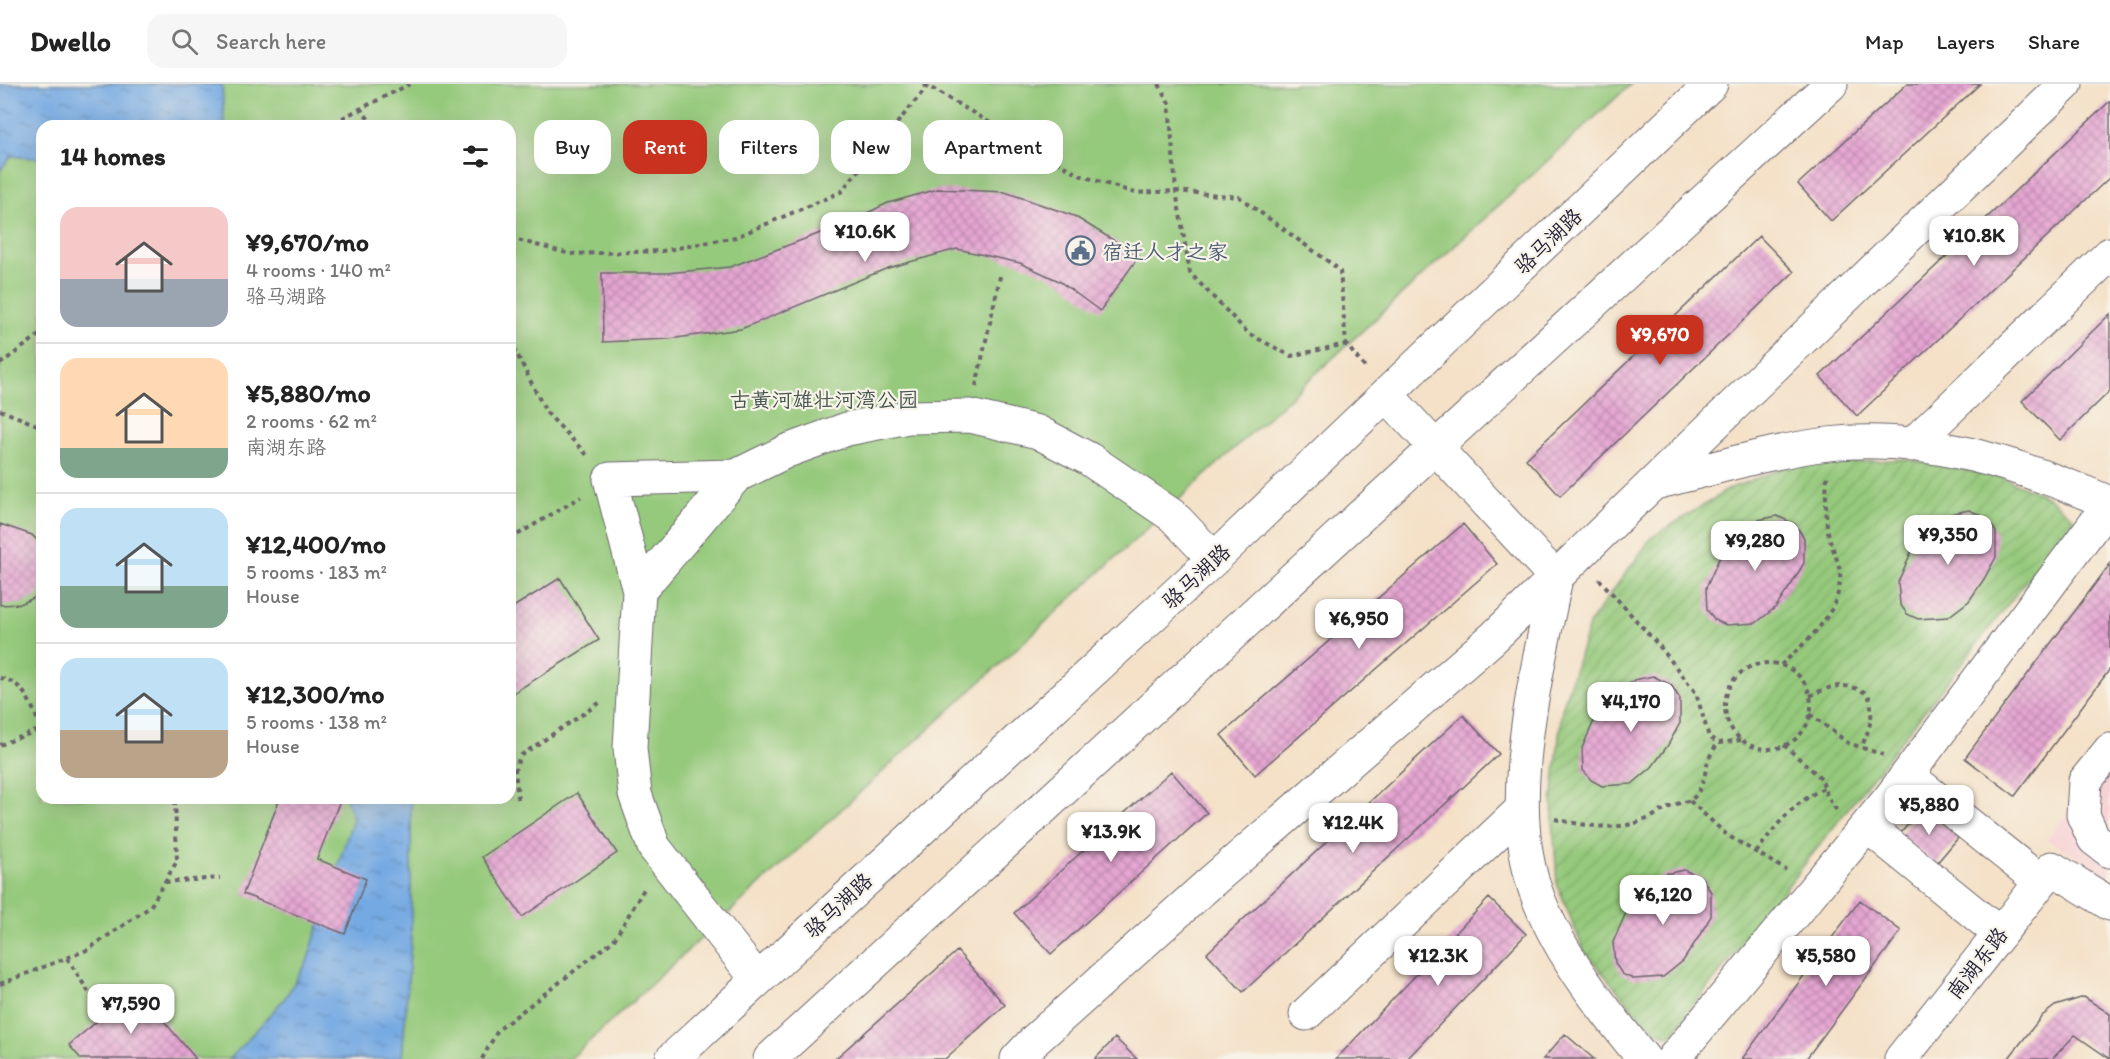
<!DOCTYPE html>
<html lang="en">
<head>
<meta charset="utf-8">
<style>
  :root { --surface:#fff; --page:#f6f6f6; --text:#222; --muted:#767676; --line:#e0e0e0; --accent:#c8321e }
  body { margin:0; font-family:Itim,"LXGW WenKai TC",sans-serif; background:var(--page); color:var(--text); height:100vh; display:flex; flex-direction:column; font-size:22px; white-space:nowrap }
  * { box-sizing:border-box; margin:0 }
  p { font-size:20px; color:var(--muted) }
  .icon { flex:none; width:33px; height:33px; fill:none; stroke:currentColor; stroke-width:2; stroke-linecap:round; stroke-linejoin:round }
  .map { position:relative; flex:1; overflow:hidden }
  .drawer { position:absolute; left:36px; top:36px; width:480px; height:684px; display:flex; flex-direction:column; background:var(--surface); border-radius:18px; box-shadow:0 6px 24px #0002 }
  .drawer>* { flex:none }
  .top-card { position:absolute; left:534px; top:36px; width:570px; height:54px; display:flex; gap:12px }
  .price { position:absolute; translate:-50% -51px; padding:0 14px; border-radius:12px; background:#fff; color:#222; font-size:20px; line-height:39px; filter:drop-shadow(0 2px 3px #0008) }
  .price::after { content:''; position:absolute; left:50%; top:36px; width:18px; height:14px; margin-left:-9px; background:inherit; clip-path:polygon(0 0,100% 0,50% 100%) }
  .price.current { background:var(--accent); color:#fff }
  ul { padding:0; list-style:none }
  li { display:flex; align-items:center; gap:18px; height:150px; padding:0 24px }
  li+li { border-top:2px solid var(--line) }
  li span { display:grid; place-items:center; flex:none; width:168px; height:120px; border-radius:18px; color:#555 }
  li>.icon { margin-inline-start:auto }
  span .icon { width:72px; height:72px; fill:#fffc; stroke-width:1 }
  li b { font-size:26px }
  h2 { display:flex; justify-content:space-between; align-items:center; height:72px; padding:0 24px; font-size:26px }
  .pill { padding:0 21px; border-radius:18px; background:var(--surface); box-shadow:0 6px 24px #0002; font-size:21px; line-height:54px }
  .pill.current { background:var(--accent); color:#fff }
  header { display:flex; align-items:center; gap:36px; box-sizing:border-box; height:84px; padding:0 30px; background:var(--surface); border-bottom:2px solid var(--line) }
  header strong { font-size:28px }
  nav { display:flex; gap:33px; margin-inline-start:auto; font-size:21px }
  .search { width:420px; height:54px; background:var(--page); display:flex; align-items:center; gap:15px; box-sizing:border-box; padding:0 21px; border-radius:18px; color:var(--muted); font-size:22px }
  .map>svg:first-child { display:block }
</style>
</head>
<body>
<header>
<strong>Dwello</strong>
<div class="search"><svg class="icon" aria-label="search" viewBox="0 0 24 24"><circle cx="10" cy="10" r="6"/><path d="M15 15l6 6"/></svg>Search here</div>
<nav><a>Map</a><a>Layers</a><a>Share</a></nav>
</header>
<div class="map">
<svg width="2110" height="975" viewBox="0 0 2110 975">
  <defs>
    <pattern id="garden-furrows" width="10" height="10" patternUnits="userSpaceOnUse" patternTransform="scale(1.5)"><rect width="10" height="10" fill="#95c97b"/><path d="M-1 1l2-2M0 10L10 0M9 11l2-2" fill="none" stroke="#80ac6b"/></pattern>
    <pattern id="water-ripples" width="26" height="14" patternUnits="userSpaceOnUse" patternTransform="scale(1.5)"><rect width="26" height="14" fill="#74a9e2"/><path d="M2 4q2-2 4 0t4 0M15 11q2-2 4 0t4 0" fill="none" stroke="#5f89b8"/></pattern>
    <pattern id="building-cross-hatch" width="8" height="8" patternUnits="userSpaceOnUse" patternTransform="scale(1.5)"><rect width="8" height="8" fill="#e6a6d3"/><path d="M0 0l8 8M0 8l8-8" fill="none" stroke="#ba87ac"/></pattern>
  </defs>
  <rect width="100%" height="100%" fill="#f7f3e8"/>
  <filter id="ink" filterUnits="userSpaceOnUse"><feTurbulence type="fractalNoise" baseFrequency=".0167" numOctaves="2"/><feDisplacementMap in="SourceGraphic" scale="12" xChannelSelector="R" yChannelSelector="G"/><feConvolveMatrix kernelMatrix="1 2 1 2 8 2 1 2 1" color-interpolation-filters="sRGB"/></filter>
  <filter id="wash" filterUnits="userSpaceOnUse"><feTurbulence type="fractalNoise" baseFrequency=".008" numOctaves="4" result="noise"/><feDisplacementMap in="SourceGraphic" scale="24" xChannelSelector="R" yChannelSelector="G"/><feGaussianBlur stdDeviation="1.35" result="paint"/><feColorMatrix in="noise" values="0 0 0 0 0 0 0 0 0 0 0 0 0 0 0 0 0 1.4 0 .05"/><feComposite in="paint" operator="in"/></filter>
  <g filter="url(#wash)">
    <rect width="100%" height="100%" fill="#f4e1c8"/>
    <path fill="#f7cfd3" d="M2110 676V793L2047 755Z"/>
    <path fill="#95c97b" stroke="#5c765b" stroke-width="1.5" fill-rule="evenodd" d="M0 0H1631L570 975H0ZM42 42H510V714H42Z"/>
    <path fill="url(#garden-furrows)" stroke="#5c765b" stroke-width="1.5" d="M1904 375 2001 393 2048 413 2075 435 1670 952 1658 948 1640 933 1584 867 1557 800 1552 719 1562 625 1590 538 1652 453 1731 404 1786 383Z"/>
    <path fill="url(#water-ripples)" stroke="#4b668e" stroke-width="1.5" d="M0 0H222L224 36 228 42H42V75L11 72 0 87Z
      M346 714H411V857L402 975H230L285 914 307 878 353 735Z"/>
    <g id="blocks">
      <path fill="url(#building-cross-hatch)" d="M1907 0H1980L1831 137 1798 100Z
        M2110 17V93L1857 332 1820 292Z
        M938 105 1005 108 1074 132 1139 172 1100 227 1059 197 1020 179 957 165 888 184 741 245 669 255 603 258 602 189H667L730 183 842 141 888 119Z
        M1759 152 1794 188 1560 412 1526 375Z
        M2110 230V307L2060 356 2022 317Z
        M1969 426 1987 434 1996 448V473L1984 495 1969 517 1948 533 1918 535 1907 530 1900 520 1898 498 1914 462 1950 430Z
        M1777 432 1795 440 1804 454V479L1791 501 1776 523 1756 539 1726 541 1715 536 1707 526 1706 504 1722 468 1758 436Z
        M0 440 32 451 42 461V503L36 513 20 520 0 521Z
        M1463 440 1497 480 1255 691 1221 651Z
        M2110 480V585L2015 712 1965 674Z
        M560 494 599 556 510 611V525Z
        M1653 592 1671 601 1680 615V639L1668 661 1652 683 1632 700 1602 702 1591 696 1583 686 1582 664 1598 628 1634 596Z
        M1463 631 1499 670 1243 908 1207 869Z
        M1171 687 1207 729 1051 870 1014 829Z
        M577 709 617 769 522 833 482 773Z
        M280 714H341L317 775 366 795 345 850 243 810Z
        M1922 724 1958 754 1936 780 1900 750Z
        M1684 786 1702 794 1711 808V832L1698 854 1683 877 1663 893 1633 895 1622 890 1615 879 1613 858 1629 822 1665 790Z
        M1489 814 1526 850 1407 975H1336Z
        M1860 816 1901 847 1806 975H1742Z
        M957 867 1005 921 945 975H835Z
        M136 904 196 975H81L69 961Z
        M2084 913 2110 930V975L2075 951 2052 975H2008L2042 932 2055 922Z
        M1565 950 1594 975H1543Z
        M1115 954 1137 975H1095Z"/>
    </g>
  </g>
  <g filter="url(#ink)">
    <use href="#blocks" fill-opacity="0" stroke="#6c656c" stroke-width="1.5"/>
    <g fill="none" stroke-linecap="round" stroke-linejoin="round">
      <defs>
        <path id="minor" d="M1387 311 1556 494C1537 590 1501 723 1539 816 1563 876 1604 926 1644 975
          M1912 361 2110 170
          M1655 399C1713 385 1770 367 1828 360 1927 349 2021 381 2110 419
          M639 507 610 395 736 392
          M2110 666 2085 697 2083 731 2094 755 2110 767
          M1907 691 2041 798
          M1867 742 2000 850
          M757 895 654 763 635 710 630 664 639 507 736 392 787 367 847 345 908 333 970 332 1038 348 1089 375 1173 432 1214 475
          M1306 930 1520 727
          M672 975 1214 475 1711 0
          M770 975 1831 0
          M1017 975 1035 956 1211 798 1493 554 2066 0
          M1673 975 1890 714 2110 419
          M1901 975 2052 784 2110 820"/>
      </defs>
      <use href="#minor" stroke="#6c656c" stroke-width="35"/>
      <path stroke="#6c656c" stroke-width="4" stroke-dasharray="4.5 4.5" stroke-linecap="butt" d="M924 0 1079 91 1135 109 1176 107 1239 113 1340 186 1346 260 1367 286
        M1159 0 1169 19 1176 107 1190 189 1249 250 1291 272 1346 260
        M360 24 374 42
        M326 42 410 0
        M510 154 570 170 662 167 736 153 841 108 929 0
        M510 256 546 328 589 373
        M510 275 517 270
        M0 280 42 249
        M976 302 1001 188
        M0 326 42 343
        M510 455 581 413
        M1599 495 1661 564 1696 609 1709 653 1719 659 1742 656
        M1725 622a43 43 0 1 1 86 0a43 43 0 1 1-86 0Z
        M1781 581C1808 556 1843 528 1840 487 1838 476 1833 466 1830 456 1824 435 1826 413 1827 392
        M0 594C25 597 33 625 41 645
        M1810 612C1832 601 1845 597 1868 610 1875 630 1870 643 1862 662
        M1810 630 1848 659 1884 671
        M0 661 41 645
        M1784 661 1821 694 1827 712 1837 727
        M518 715 515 686 520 672 601 618
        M1690 717 1727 751 1786 786
        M1555 735C1586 742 1617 748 1647 735 1662 728 1674 718 1690 717 1710 701 1701 676 1719 659
        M1756 769C1776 741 1792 720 1824 704
        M165 798 220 794
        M67 874 95 918
        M0 900 87 866 150 823 177 777 175 714
        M482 975 498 946 614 856 644 805"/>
      <use href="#minor" stroke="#fff" stroke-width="33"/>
    </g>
  </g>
  <defs>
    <symbol id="civic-ring" viewBox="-11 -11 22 22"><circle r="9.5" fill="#f7f3e8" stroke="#5c6f8a" stroke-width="1.5"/><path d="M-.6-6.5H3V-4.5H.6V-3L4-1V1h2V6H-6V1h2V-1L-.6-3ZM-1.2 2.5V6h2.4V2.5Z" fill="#5c6f8a"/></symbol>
  </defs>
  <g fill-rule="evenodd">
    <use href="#civic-ring" x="1064" y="150" width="33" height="33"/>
  </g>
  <g text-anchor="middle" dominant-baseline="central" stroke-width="4.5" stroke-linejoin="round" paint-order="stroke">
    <g font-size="21" fill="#22223b" stroke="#f7f3e8">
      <text transform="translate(1548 157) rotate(-44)">骆马湖路</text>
      <text transform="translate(1196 492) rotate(-43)">骆马湖路</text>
      <text transform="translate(838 821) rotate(-43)">骆马湖路</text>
      <text transform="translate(1977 879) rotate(-52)">南湖东路</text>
    </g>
    <g font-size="21" fill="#4e5e75" stroke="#f7f3e8" text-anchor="start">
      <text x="1102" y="167">宿迁人才之家</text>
    </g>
    <g font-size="21" fill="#44544e" stroke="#f7f3e8">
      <text x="824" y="315">古黄河雄壮河湾公园</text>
    </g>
  </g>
</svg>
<b class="price" style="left:865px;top:179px">¥10.6K</b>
<b class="price" style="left:1974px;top:183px">¥10.8K</b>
<b class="price current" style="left:1660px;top:282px">¥9,670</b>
<b class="price" style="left:1948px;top:482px">¥9,350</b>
<b class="price" style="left:1755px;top:488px">¥9,280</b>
<b class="price" style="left:1359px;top:566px">¥6,950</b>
<b class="price" style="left:1631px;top:649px">¥4,170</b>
<b class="price" style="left:1929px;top:752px">¥5,880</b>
<b class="price" style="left:1353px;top:770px">¥12.4K</b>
<b class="price" style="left:1111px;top:779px">¥13.9K</b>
<b class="price" style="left:1663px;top:842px">¥6,120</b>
<b class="price" style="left:1438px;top:903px">¥12.3K</b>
<b class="price" style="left:1826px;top:903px">¥5,580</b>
<b class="price" style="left:131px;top:951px">¥7,590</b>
<div class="top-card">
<a class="pill">Buy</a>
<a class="pill current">Rent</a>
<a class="pill">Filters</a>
<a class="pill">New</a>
<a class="pill">Apartment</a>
</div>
<section class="drawer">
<h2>14 homes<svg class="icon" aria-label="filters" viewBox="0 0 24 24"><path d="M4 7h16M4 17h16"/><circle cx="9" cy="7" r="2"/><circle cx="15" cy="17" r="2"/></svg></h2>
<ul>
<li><span style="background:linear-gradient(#f6c9c9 60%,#9aa5b1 0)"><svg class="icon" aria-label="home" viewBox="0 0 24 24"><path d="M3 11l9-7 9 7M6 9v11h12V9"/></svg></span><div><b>¥9,670/mo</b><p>4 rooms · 140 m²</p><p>骆马湖路</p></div></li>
<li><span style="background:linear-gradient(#ffd9b3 75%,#7fa58c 0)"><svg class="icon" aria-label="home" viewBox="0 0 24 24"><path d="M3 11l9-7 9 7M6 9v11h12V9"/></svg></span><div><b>¥5,880/mo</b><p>2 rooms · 62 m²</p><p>南湖东路</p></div></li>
<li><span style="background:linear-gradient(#bfe0f5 65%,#7fa58c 0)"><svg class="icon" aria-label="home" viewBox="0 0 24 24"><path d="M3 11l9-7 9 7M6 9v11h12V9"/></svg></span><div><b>¥12,400/mo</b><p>5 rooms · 183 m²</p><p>House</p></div></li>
<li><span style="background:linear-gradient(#bfe0f5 60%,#b9a48a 0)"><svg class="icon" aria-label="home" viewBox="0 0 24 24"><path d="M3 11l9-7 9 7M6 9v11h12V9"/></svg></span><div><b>¥12,300/mo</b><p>5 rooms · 138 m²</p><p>House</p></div></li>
</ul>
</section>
</div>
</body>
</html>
